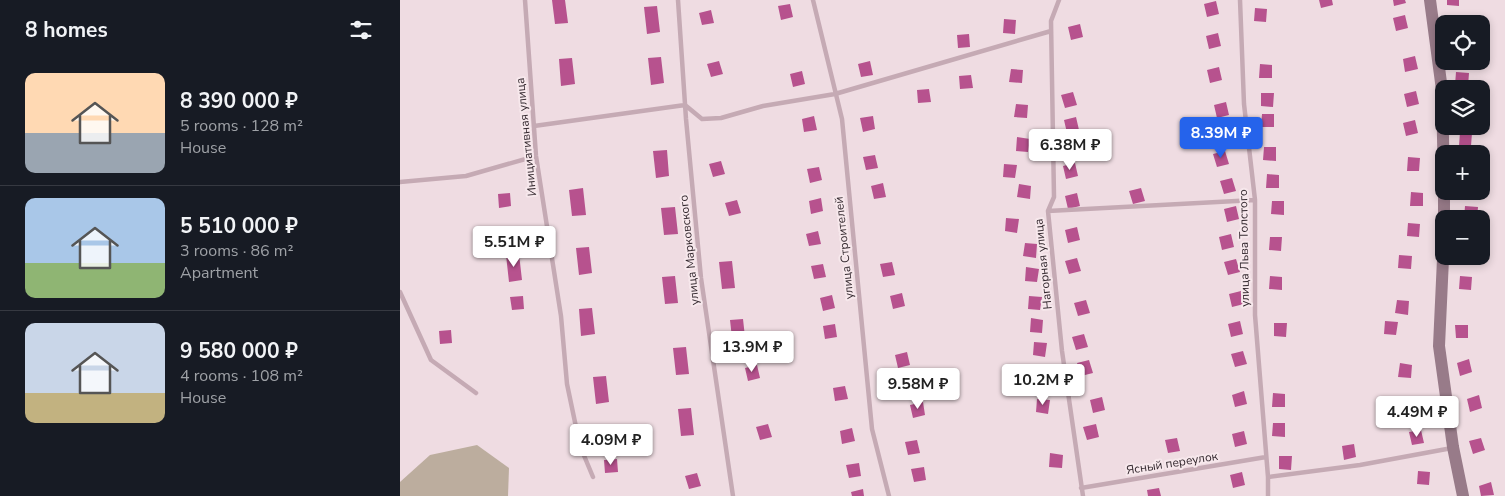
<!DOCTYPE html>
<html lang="en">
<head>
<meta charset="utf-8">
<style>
  :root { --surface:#171b24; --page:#20242c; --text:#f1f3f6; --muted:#9ea1a6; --line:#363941; --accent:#2563eb }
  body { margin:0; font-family:"Nunito Sans",sans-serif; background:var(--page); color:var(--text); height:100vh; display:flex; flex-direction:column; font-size:19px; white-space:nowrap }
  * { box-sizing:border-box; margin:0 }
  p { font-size:16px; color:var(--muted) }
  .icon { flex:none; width:28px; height:28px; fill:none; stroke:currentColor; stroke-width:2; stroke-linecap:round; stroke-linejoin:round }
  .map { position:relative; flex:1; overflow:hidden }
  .sheet { display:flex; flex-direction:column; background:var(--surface); width:400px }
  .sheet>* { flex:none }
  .buttons { position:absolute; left:1035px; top:15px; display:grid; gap:10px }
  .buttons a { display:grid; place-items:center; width:55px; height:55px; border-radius:10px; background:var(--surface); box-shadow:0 2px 8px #0003; font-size:25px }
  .price { position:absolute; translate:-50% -42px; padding:0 11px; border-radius:5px; background:#fff; color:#222; font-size:16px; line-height:32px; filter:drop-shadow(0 1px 2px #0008) }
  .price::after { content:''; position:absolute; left:50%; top:30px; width:15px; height:11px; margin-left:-8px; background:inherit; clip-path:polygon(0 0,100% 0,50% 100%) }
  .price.current { background:var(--accent); color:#fff }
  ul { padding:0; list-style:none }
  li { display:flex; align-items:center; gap:15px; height:125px; padding:0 25px }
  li+li { border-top:1px solid var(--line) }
  li span { display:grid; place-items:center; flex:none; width:140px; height:100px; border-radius:10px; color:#555 }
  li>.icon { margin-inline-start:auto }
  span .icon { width:60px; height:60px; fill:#fffc; stroke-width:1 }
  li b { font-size:21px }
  h2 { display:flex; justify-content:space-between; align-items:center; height:60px; padding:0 25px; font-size:21px }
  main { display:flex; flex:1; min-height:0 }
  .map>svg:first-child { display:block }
</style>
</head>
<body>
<main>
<section class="sheet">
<h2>8 homes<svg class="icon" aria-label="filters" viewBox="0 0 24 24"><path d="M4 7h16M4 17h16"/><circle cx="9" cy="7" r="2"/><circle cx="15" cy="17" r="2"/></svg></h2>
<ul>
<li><span style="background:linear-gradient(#ffd9b3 60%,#9aa5b1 0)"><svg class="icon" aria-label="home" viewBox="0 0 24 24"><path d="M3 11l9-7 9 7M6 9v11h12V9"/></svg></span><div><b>8 390 000 ₽</b><p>5 rooms · 128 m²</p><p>House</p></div></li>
<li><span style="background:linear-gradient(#a9c7e8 65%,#8fb573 0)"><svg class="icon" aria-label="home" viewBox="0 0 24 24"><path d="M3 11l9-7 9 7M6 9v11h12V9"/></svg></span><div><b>5 510 000 ₽</b><p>3 rooms · 86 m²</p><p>Apartment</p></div></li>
<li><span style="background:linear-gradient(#c9d6e8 70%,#c2b280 0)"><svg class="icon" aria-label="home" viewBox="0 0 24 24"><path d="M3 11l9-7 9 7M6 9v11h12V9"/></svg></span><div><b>9 580 000 ₽</b><p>4 rooms · 108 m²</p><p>House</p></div></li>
</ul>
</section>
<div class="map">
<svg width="1105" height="496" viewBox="0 0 1105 496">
  <rect width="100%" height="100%" fill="#efdce2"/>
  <path fill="#bcad9e" d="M77 445 109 468 108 496H0V482L30 455Z"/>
  <path fill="#b7528e" d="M152 0H165L168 23 155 24Z
    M919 0H932L933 5 921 8Z
    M993 0H1005L1006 3 994 6Z
    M1047 0H1059V6L1047 5Z
    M816 1 819 14 807 17 804 4Z
    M390 4 393 17 381 20 378 6Z
    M257 6 260 32 247 34 244 7Z
    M855 8 867 9 866 22 854 21Z
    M311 10 314 23 302 25 299 13Z
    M1005 15 1008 28 996 31 993 18Z
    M604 19 616 20 615 34 603 33Z
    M680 24 683 37 671 40 668 27Z
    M818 33 821 46 809 49 806 36Z
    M569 34 570 47 558 48 557 35Z
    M1015 56 1018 69 1005 72 1003 59Z
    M261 57 264 83 251 85 248 58Z
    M172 58 175 84 161 86 159 59Z
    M319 61 323 74 311 77 307 64Z
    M470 61 473 75 461 77 458 64Z
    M860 64 872 65V78H859Z
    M819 67 822 80 810 83 807 70Z
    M611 69 623 70 622 83 609 82Z
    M402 71 405 84 393 87 390 74Z
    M1056 72 1069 73 1068 86 1055 85Z
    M571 75 573 88 560 89 559 76Z
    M529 89 531 102 518 103 517 90Z
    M1016 91 1019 104 1007 107 1004 94Z
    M673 92 677 105 665 108 661 95Z
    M861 93H874L873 107 861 106Z
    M826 102 829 115 817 118 814 105Z
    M616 104 628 105 627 118 614 117Z
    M862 114H874V127H861Z
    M414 116 417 130 404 132 402 119Z
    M473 116 475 129 463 132 460 118Z
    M676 117 679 130 667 133 664 120Z
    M1015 120 1018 133 1006 136 1003 123Z
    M826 125 829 138 817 141 814 129Z
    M1060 132 1072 133 1071 146H1059Z
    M617 137 630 139 628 152 616 151Z
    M864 147H876V161L863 160Z
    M267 150 269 176 256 178 253 151Z
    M825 151 829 164 817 167 813 154Z
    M475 155 478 168 466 170 463 157Z
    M1008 157 1020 158 1019 171H1007Z
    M321 161 325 174 313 177 309 164Z
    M675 163 678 176 666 179 663 166Z
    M604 164 617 165 615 178 603 177Z
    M419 167 422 180 410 183 407 169Z
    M867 174 879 175V188H866Z
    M832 178 836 191 824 194 820 181Z
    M483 183 486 197 474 199 471 186Z
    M619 184 631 186 630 199 617 197Z
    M183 188 186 215 172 216 169 190Z
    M741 188 745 201 733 204 729 191Z
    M1011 192 1023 193V206H1010Z
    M110 193 111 206 99 208 98 194Z
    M677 193 680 206 668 209 665 196Z
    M421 198 423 211 411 214 409 201Z
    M337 200 341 213 329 216 325 203Z
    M872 201H884V215L871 214Z
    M836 206 839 219 827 222 824 209Z
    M1065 206 1078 207 1077 219H1064Z
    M275 207 278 234 264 235 261 208Z
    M606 218 619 219 617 233 605 231Z
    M1008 223 1020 224 1019 237 1007 236Z
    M677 227 680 240 668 243 665 230Z
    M418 231 421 244 409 246 406 234Z
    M831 234 834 247 822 250 819 237Z
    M870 237H882L881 251 869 250Z
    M625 243 637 244 636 258 623 256Z
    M189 247 192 273 179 275 176 248Z
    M119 254 122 280 109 282 106 255Z
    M999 255 1012 256 1011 269 998 268Z
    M677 258 681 271 669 274 665 261Z
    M836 259 840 272 828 275 824 262Z
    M332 261 335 288 322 289 319 262Z
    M492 262 495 275 483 277 480 264Z
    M423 264 426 277 414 279 411 266Z
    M626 267 639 269 637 282 625 281Z
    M275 276 278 303 265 304 262 277Z
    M870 276 882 277V290L869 289Z
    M1060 276 1072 277 1071 290 1059 289Z
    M841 291 844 304 832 307 829 294Z
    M502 293 505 306 493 309 490 296Z
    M432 295 435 308 423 311 420 298Z
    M123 296 124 309 112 310 110 297Z
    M629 296 642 297 640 310 628 309Z
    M686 300 690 313 678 316 674 303Z
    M997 300 1009 301 1008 315 995 313Z
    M192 308 195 334 181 336 179 309Z
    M631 318 643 320 642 333 630 332Z
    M343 319 346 346 333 347 330 320Z
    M840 321 843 334 831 337 828 324Z
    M985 321 998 322 996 335 984 334Z
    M874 323H887L886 337 874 336Z
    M435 324 437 337 425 339 423 326Z
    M1055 325H1068V338H1056Z
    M51 330 52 343 40 344 39 331Z
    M684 334 688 347 676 350 672 337Z
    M634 342 647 343 645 357 633 355Z
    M286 347 289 374 276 375 273 348Z
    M843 351 847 364 835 367 831 354Z
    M507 352 510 365 498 368 495 355Z
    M1069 359 1072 372 1060 376 1057 363Z
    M689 360 693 373 681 376 677 363Z
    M1000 363 1012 365 1011 378 998 377Z
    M357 365 360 378 348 381 345 368Z
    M635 366 647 368 646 381 634 380Z
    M206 376 209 402 196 404 193 377Z
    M445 386 448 399 435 401 433 388Z
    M844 391 847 404 835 407 832 395Z
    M873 393 885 394V407H872Z
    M1079 395 1082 408 1070 412 1067 399Z
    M1011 396 1023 397 1022 411 1009 409Z
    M702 397 705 410 693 413 690 400Z
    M637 399 650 400 648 414 636 412Z
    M523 402 525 415 513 418 510 405Z
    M291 408 294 435 281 436 278 409Z
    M873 423H885V437L872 436Z
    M368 424 372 437 360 440 356 427Z
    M696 424 699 437 687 440 683 427Z
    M452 428 455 441 442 444 440 431Z
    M1021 430 1024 443 1012 445 1009 432Z
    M844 431 847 444 835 447 832 434Z
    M777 438 780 451 768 453 765 440Z
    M1081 438 1085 450 1073 454 1069 441Z
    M517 440 520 453 508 455 505 442Z
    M954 444 956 457 944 460 942 446Z
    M650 453 663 455 662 468 649 467Z
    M879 456H892L891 470 879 469Z
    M217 459 218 472 205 473 204 460Z
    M459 463 461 476 449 478 446 465Z
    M524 467 526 480 514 482 511 469Z
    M1018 471 1030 472 1029 485 1017 484Z
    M842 472 845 485 833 488 830 475Z
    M297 473 301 486 289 489 285 476Z
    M1091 482 1094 495 1081 496 1079 486Z
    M759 488 761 496H748L747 490Z
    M463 489 464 496H452L451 492Z"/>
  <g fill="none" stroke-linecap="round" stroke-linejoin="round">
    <path stroke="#c5aab4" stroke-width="4.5" d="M125 0 136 156 161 316 167 384 180 446 193 477
      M278 0 286 119 301 278 333 496
      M413 0 442 119 472 429 489 496
      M659 0 651 21 654 197 648 211 662 351 683 496
      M840 0 844 104 855 200V315L868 477V496
      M134 126 285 105 302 119 321 118 363 106 435 94 651 31
      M0 182 66 176 136 156
      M648 211 855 200
      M0 292 31 360 76 393
      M868 477 960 465 1052 448
      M681 488 866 457"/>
    <path stroke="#987b89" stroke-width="12" d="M1030 0 1042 90 1044 186
      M1044 191V219
      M1044 237 1039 346 1053 447 1063 496"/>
  </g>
  <g text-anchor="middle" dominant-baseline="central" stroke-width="4" stroke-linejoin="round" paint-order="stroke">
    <g font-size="12" fill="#33282e" stroke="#f7e8ec">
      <text transform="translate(126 137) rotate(-96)">Инициативная улица</text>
      <text transform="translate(444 248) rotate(-96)">улица Строителей</text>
      <text transform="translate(844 248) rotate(-91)">улица Льва Толстого</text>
      <text transform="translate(289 250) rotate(-96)">улица Марковского</text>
      <text transform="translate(643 264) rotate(-96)">Нагорная улица</text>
      <text transform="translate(772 463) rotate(-9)">Ясный переулок</text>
    </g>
  </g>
</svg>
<div class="buttons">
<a><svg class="icon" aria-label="locate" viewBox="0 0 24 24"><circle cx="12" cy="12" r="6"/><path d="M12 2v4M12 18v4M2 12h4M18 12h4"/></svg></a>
<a><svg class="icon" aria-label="layers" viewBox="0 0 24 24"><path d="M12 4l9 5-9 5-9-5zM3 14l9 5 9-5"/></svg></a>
<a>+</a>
<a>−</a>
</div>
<b class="price current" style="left:821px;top:159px">8.39M ₽</b>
<b class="price" style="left:670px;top:171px">6.38M ₽</b>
<b class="price" style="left:114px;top:268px">5.51M ₽</b>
<b class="price" style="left:352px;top:373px">13.9M ₽</b>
<b class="price" style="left:643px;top:406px">10.2M ₽</b>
<b class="price" style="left:518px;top:410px">9.58M ₽</b>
<b class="price" style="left:1017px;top:438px">4.49M ₽</b>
<b class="price" style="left:211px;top:466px">4.09M ₽</b>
</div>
</main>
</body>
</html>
